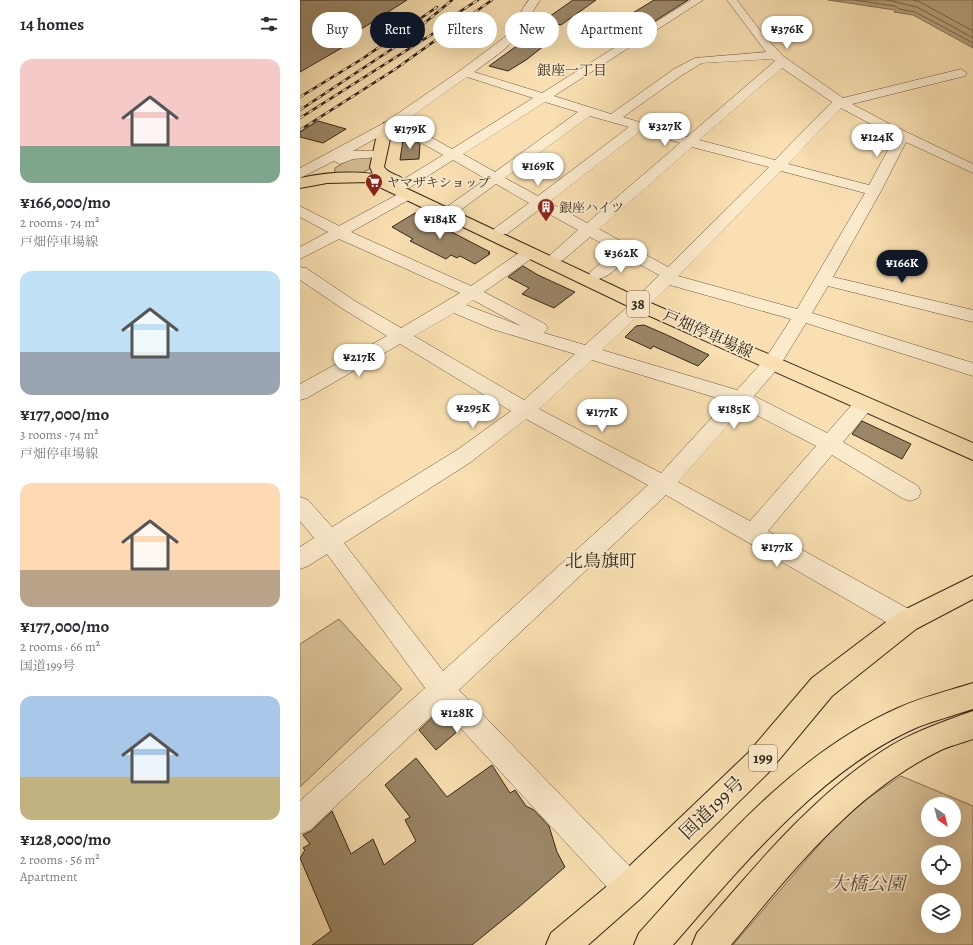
<!DOCTYPE html>
<html lang="en">
<head>
<meta charset="utf-8">
<style>
  :root { --surface:#fff; --page:#f2f2f3; --text:#2b2b33; --muted:#7c7c81; --accent:#111827 }
  body { margin:0; font-family:Alegreya,"Noto Serif JP",serif; background:var(--page); color:var(--text); height:100vh; display:flex; flex-direction:column; font-size:15px; white-space:nowrap }
  * { box-sizing:border-box; margin:0 }
  p { font-size:13px; color:var(--muted) }
  .icon { flex:none; width:22px; height:22px; fill:none; stroke:currentColor; stroke-width:2; stroke-linecap:round; stroke-linejoin:round }
  .map { position:relative; flex:1; overflow:hidden }
  .panel { display:flex; flex-direction:column; background:var(--surface); width:300px }
  .panel>* { flex:none }
  .banner { position:absolute; left:12px; top:12px; width:380px; height:36px; display:flex; gap:8px }
  .needle { width:26px; rotate:145deg }
  .controls { position:absolute; left:621px; top:797px; display:grid; gap:8px }
  .controls a { display:grid; place-items:center; width:40px; height:40px; border-radius:50%; background:var(--surface); box-shadow:0 4px 16px #0002; font-size:20px }
  .price { position:absolute; translate:-50% -34px; padding:0 9px; border-radius:14px; background:#fff; color:#222; font-size:13px; line-height:26px; filter:drop-shadow(0 1px 2px #0008) }
  .price::after { content:''; position:absolute; left:50%; top:24px; width:12px; height:9px; margin-left:-6px; background:inherit; clip-path:polygon(0 0,100% 0,50% 100%) }
  .price.active { background:var(--accent); color:#fff }
  ul { padding:0; list-style:none }
  li { display:grid; align-content:center; gap:8px; height:212px; padding:0 20px }
  li span { display:grid; place-items:center; height:124px; border-radius:12px; color:#555 }
  li>.icon { margin-inline-start:auto }
  span .icon { width:72px; height:72px; fill:#fffc; stroke-width:1 }
  li b { font-size:17px }
  h2 { display:flex; justify-content:space-between; align-items:center; height:48px; padding:0 20px; font-size:17px }
  .chip { padding:0 14px; border-radius:18px; background:var(--surface); box-shadow:0 4px 16px #0002; font-size:14px; line-height:36px }
  .chip.active { background:var(--accent); color:#fff }
  main { display:flex; flex:1; min-height:0 }
  .map>svg:first-child { display:block }
</style>
</head>
<body>
<main>
<section class="panel">
<h2>14 homes<svg class="icon" aria-label="filters" viewBox="0 0 24 24"><path d="M4 7h16M4 17h16"/><circle cx="9" cy="7" r="2"/><circle cx="15" cy="17" r="2"/></svg></h2>
<ul>
<li><span style="background:linear-gradient(#f6c9c9 70%,#7fa58c 0)"><svg class="icon" aria-label="home" viewBox="0 0 24 24"><path d="M3 11l9-7 9 7M6 9v11h12V9"/></svg></span><div><b>¥166,000/mo</b><p>2 rooms · 74 m²</p><p>戸畑停車場線</p></div></li>
<li><span style="background:linear-gradient(#bfe0f5 65%,#9aa5b1 0)"><svg class="icon" aria-label="home" viewBox="0 0 24 24"><path d="M3 11l9-7 9 7M6 9v11h12V9"/></svg></span><div><b>¥177,000/mo</b><p>3 rooms · 74 m²</p><p>戸畑停車場線</p></div></li>
<li><span style="background:linear-gradient(#ffd9b3 70%,#b9a48a 0)"><svg class="icon" aria-label="home" viewBox="0 0 24 24"><path d="M3 11l9-7 9 7M6 9v11h12V9"/></svg></span><div><b>¥177,000/mo</b><p>2 rooms · 66 m²</p><p>国道199号</p></div></li>
<li><span style="background:linear-gradient(#a9c7e8 65%,#c2b280 0)"><svg class="icon" aria-label="home" viewBox="0 0 24 24"><path d="M3 11l9-7 9 7M6 9v11h12V9"/></svg></span><div><b>¥128,000/mo</b><p>2 rooms · 56 m²</p><p>Apartment</p></div></li>
</ul>
</section>
<div class="map">
<svg width="673" height="945" viewBox="0 0 673 945">
  <rect width="100%" height="100%" fill="#f9dfb1"/>
  <filter id="stains"><feTurbulence type="fractalNoise" baseFrequency=".005" numOctaves="4"/><feColorMatrix values="0 0 0 0 .2 0 0 0 0 .09 0 0 0 0 .02 0 0 0 .5 -.17"/></filter>
  <radialGradient id="worn" r=".72"><stop offset=".6" stop-color="#630" stop-opacity="0"/><stop offset="1" stop-color="#630" stop-opacity=".3"/></radialGradient>
  <path fill="#d8c097" stroke="#877458" fill-rule="evenodd" d="M76 156 73 167 58 175 34 177 35 168 53 157Z
    M39 619 102 689 0 787V644Z
    M601 776 673 806V945H433L525 838 562 802ZM628 804H654V830H628ZM628 852H654V878H628ZM628 900H654V926H628Z"/>
  <path fill="#b7a07d" stroke="#837055" d="M528 0H673V48L613 15 594 12 595 10Z"/>
  <g fill="none" stroke-linecap="round" stroke-linejoin="round">
    <path stroke="#76644a" stroke-width="1" d="M554 0 595 6 599 9 615 12 673 43
      M587 0 617 7 673 38
      M613 0 620 2 673 31"/>
  </g>
  <path fill="#9b8768" stroke="#362718" d="M0 0H107L44 40 52 42 0 72Z
    M273 0H296L261 25 243 21Z
    M354 0H388L344 28 318 22Z
    M243 27 259 31 255 34 258 35 226 60 208 71 189 66Z
    M18 121 46 129 23 143 0 137V132Z
    M108 137 120 144 119 159 100 160 103 140Z
    M115 213 190 252 188 253 190 254 175 264 160 256 157 258 151 255 146 259 110 241 113 239 92 227Z
    M223 266 238 275 275 292 254 308 222 294 229 288 208 277Z
    M344 325 367 335 409 355 398 366 353 346 351 349 325 337 336 326Z
    M562 421 611 444 602 459 552 434Z
    M141 709 159 730 136 750 119 730Z
    M116 758 147 797 192 765 210 793 215 790 226 806 234 810 249 826 257 852 265 867 220 906 172 945H12L31 931 0 858 5 850 3 848 10 844 3 835 11 831 32 811 51 854 73 839 84 865 116 841 105 820 110 817 85 785Z"/>
  <g fill="none" stroke-linecap="round" stroke-linejoin="round">
    <defs>
      <path id="minor" d="M229 0H240C231 13 225 29 213 41 202 53 187 62 174 72L242 93 391 0H403L254 96 311 114 374 69 395 58 466 52 427 0H437L462 33 483 56 543 98 661 69 667 73 665 76 552 104 592 125 673 164V173L606 142 581 191 533 277 673 310V322L528 286 512 313 673 363V376L506 323 479 367 454 396 527 433 557 399 564 397 571 399 574 404 571 409 543 442 618 486 621 492 618 498 610 501 602 498 532 455 468 531 616 613 619 621 616 629 607 632 598 629 366 495 159 690 340 877 344 888 340 899 329 903 318 899 141 707 10 830 0 834V801L125 688 27 554 8 566 0 569V547L14 538 0 521V497L8 500 32 527 157 450 211 411 100 344 7 398 0 400V384L87 336 43 309 0 280V267L6 268 55 301 101 328 160 293 39 239 0 259V247L28 232 0 217V206L39 226 102 192H112L114 195 112 198 51 232 171 286 223 250 229 248 235 250 237 253 235 256 184 292 245 324 248 328 244 333 285 345 334 301 359 275 328 258C318 267 305 282 291 279L289 275 291 271 316 251 290 237 263 260 257 262 251 260 249 257 251 254 278 230 240 209 207 234H195L193 231 195 228 229 203 196 184 158 212H148L145 209 148 206 186 179 153 160 109 188H99L97 185 99 182 143 155 95 128 53 151H79L81 154 79 157 53 159 40 164 34 161 0 178V168L84 123 161 70 205 37 217 21 223 8ZM472 59 475 61 387 137 323 117 382 75 402 63ZM482 68 532 102 475 160 399 140ZM167 77 233 98 152 149 104 122ZM245 102 278 112 195 172 163 154ZM541 108 595 137 569 185 488 164ZM290 116 329 127 238 196 205 178ZM341 131 380 143 287 223 249 202ZM392 147 469 167 368 267 299 229ZM481 171 565 193 497 309 378 276ZM370 285 491 319 465 359 437 390 302 350ZM173 300 221 326 166 305ZM154 313 192 329 275 354 224 400 114 336ZM292 360 427 401 361 473 239 409ZM443 408 516 446 450 521 378 482ZM226 419 348 485 143 671 44 543 171 462Z"/>
      <path id="major" d="M89 122 94 123 96 126 90 139 84 167C89 175 100 174 105 181L99 185 346 301 673 443V460L334 309 69 182 27 183 0 188V178C23 173 49 171 73 174L70 167 76 139 84 123Z"/>
      <path id="highway" d="M673 576V599L616 629 532 696 468 773 340 899 288 945H246L251 933 318 877 448 753 512 678 598 613Z
        M673 683V709C655 715 636 720 618 727 522 768 440 868 373 945H334L339 933C415 849 492 755 598 708 622 697 648 691 673 683Z
        M673 711V739C662 743 649 746 639 751 552 794 491 873 431 945H392L397 933C454 868 510 798 584 750 612 732 642 722 673 711Z"/>
    </defs>
    <use href="#minor" stroke="#67553e" stroke-width="1"/>
    <use href="#major" stroke="#362718" stroke-width="2"/>
    <use href="#highway" stroke="#362718" stroke-width="2"/>
    <use href="#minor" fill="#fbeacc" fill-rule="evenodd"/>
    <use href="#major" fill="#f9dfb1" fill-rule="evenodd"/>
    <use href="#highway" fill="#f9dfb1" fill-rule="evenodd"/>
    <defs>
      <path id="rail" d="M156 14 178 0
        M0 97 62 59 137 7
        M0 110 98 45 152 0
        M0 118 145 26
        M0 130 94 70 192 0"/>
    </defs>
    <use href="#rail" stroke="#362718" stroke-width="2.5"/>
    <use href="#rail" stroke="#fbeacc" stroke-width="1.5" stroke-dasharray="5" stroke-linecap="butt"/>
  </g>
  <defs>
    <symbol id="supermarket-pin" viewBox="-11 -11 22 30"><path d="M0 17L-7.5 6A9.5 9.5 0 1 1 7.5 6Z" fill="#8f2418" stroke="#fbeacc"/><path d="M-6-5.5h2.5l.6 2H6L4.5 2H-2.5L-4.4-4H-6ZM-1.5 3.2a1.3 1.3 0 1 0 .1 0ZM3 3.2a1.3 1.3 0 1 0 .1 0Z" fill="#fff"/></symbol>
    <symbol id="building-pin" viewBox="-11 -11 22 30"><path d="M0 17L-7.5 6A9.5 9.5 0 1 1 7.5 6Z" fill="#8f2418" stroke="#fbeacc"/><path d="M-4-6H4V6H1V3H-1V6H-4ZM-2.5-4.3h1.7v1.8h-1.7ZM.8-4.3h1.7v1.8H.8ZM-2.5-1h1.7V.8h-1.7ZM.8-1h1.7V.8H.8Z" fill="#fff"/></symbol>
  </defs>
  <g fill-rule="evenodd">
    <use href="#supermarket-pin" x="64" y="172" width="20" height="27"/>
    <use href="#building-pin" x="236" y="197" width="20" height="27"/>
  </g>
  <g text-anchor="middle" dominant-baseline="central" stroke-width="3.5" stroke-linejoin="round" paint-order="stroke">
    <g font-size="13" fill="#362718" stroke="#fbeacc" text-anchor="start">
      <text x="87" y="182">ヤマザキショップ</text>
      <text x="259" y="207">銀座ハイツ</text>
    </g>
    <g font-size="14" fill="#362718" stroke="#fbeacc">
      <text x="272" y="70">銀座一丁目</text>
    </g>
    <g fill="#fbeacc" stroke="#71624e" stroke-width="1">
      <rect x="327" y="291" width="22" height="26" rx="3"/>
      <rect x="449" y="745" width="28" height="26" rx="3"/>
    </g>
    <g font-size="15" font-weight="bold" fill="#362718">
      <text x="338" y="304">38</text>
      <text x="463" y="758">199</text>
    </g>
    <g font-size="16" fill="#362718" stroke="#fbeacc">
      <text transform="translate(408 334) rotate(24)">戸畑停車場線</text>
    </g>
    <g font-size="18" fill="#362718" stroke="#fbeacc">
      <text x="301" y="561">北鳥旗町</text>
    </g>
    <g font-size="19" fill="#362718" stroke="#fbeacc">
      <text transform="translate(412 808) rotate(-44)">国道199号</text>
    </g>
    <g font-size="19" font-style="italic" fill="#5e4d38" stroke="#fbeacc">
      <text x="567" y="884">大橋公園</text>
    </g>
  </g>
  <rect width="100%" height="100%" filter="url(#stains)"/>
  <rect width="100%" height="100%" fill="url(#worn)"/>
</svg>
<div class="controls">
<a><svg class="needle" viewBox="-14 -14 28 28"><path d="M0-13l5 13h-10z" fill="#e53935"/><path d="M0 13l5-13h-10z" fill="#7c7c81"/></svg></a>
<a><svg class="icon" aria-label="locate" viewBox="0 0 24 24"><circle cx="12" cy="12" r="6"/><path d="M12 2v4M12 18v4M2 12h4M18 12h4"/></svg></a>
<a><svg class="icon" aria-label="layers" viewBox="0 0 24 24"><path d="M12 4l9 5-9 5-9-5zM3 14l9 5 9-5"/></svg></a>
</div>
<b class="price" style="left:487px;top:50px">¥376K</b>
<b class="price" style="left:365px;top:147px">¥327K</b>
<b class="price" style="left:110px;top:150px">¥179K</b>
<b class="price" style="left:577px;top:158px">¥124K</b>
<b class="price" style="left:238px;top:187px">¥169K</b>
<b class="price" style="left:140px;top:240px">¥184K</b>
<b class="price" style="left:321px;top:274px">¥362K</b>
<b class="price active" style="left:602px;top:284px">¥166K</b>
<b class="price" style="left:59px;top:378px">¥217K</b>
<b class="price" style="left:173px;top:429px">¥295K</b>
<b class="price" style="left:434px;top:430px">¥185K</b>
<b class="price" style="left:302px;top:433px">¥177K</b>
<b class="price" style="left:477px;top:568px">¥177K</b>
<b class="price" style="left:157px;top:734px">¥128K</b>
<div class="banner">
<a class="chip">Buy</a>
<a class="chip active">Rent</a>
<a class="chip">Filters</a>
<a class="chip">New</a>
<a class="chip">Apartment</a>
</div>
</div>
</main>
</body>
</html>
